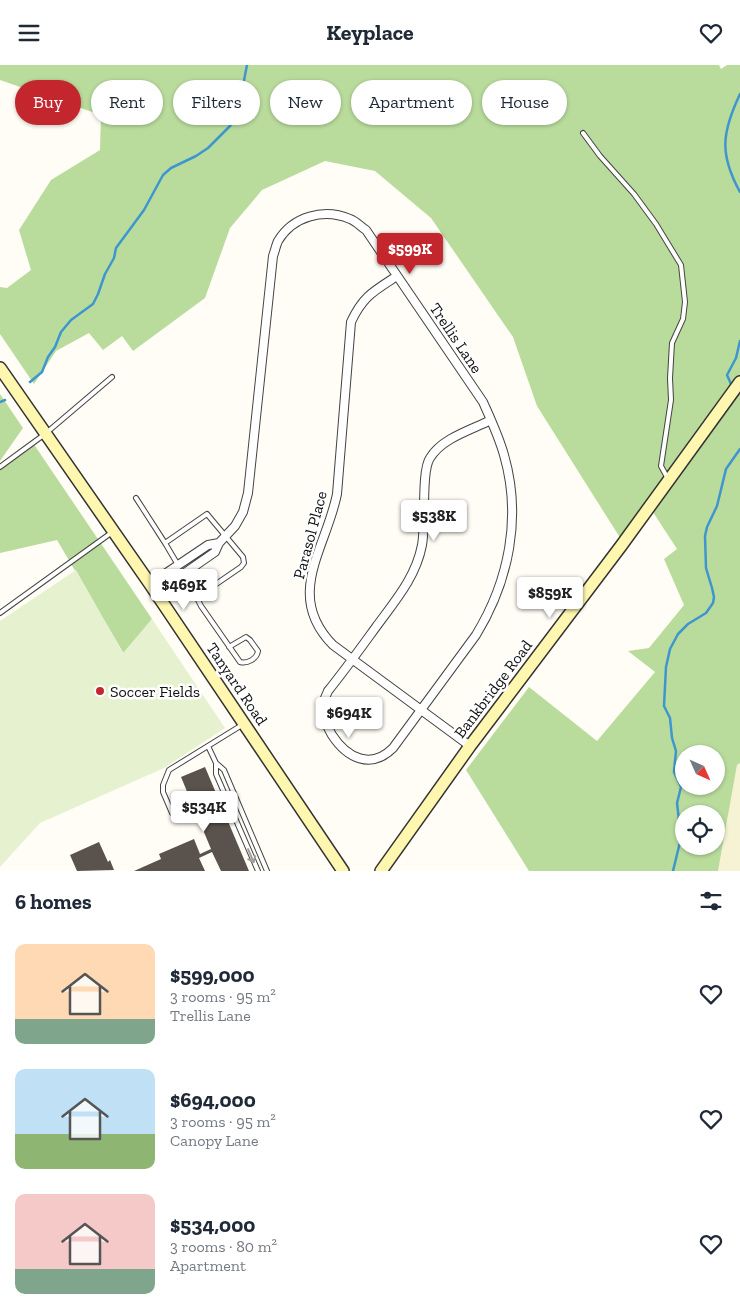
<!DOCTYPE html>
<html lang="en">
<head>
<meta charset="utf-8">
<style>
  :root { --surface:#fff; --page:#f2f2f3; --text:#1f2937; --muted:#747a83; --accent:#c4262e }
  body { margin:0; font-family:"Zilla Slab",serif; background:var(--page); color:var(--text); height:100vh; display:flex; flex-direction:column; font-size:19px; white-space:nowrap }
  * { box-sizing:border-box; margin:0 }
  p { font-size:16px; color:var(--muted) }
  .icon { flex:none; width:28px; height:28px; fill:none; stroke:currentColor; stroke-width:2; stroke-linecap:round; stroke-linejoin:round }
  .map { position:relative; height:806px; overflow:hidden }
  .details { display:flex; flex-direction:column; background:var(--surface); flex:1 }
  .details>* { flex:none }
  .banner { position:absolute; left:15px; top:15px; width:710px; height:45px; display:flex; gap:10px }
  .needle { width:32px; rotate:135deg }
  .buttons { position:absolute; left:675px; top:680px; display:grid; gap:10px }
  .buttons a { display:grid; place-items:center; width:50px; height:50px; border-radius:50%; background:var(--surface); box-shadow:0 1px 4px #0004; font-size:25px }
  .price { position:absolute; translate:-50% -42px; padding:0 11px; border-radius:5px; background:#fff; color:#222; font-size:16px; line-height:32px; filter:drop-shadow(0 1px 2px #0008) }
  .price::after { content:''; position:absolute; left:50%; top:30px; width:15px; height:11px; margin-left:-8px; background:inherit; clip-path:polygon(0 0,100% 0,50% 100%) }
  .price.active { background:var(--accent); color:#fff }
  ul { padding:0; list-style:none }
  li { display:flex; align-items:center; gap:15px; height:125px; padding:0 15px }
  li span { display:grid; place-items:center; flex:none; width:140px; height:100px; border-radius:10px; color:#555 }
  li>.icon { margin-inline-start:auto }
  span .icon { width:60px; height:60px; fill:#fffc; stroke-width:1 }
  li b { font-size:21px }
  h2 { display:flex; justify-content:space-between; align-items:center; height:60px; padding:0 15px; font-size:21px }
  .chip { padding:0 18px; border-radius:22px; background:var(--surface); box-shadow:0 1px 4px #0004; font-size:18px; line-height:45px }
  .chip.active { background:var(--accent); color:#fff }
  header { display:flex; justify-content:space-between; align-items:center; height:65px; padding:0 15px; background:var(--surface); font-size:22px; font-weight:800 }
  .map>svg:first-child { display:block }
</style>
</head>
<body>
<header><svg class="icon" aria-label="menu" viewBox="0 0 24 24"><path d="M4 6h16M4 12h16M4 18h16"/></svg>Keyplace<svg class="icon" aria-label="heart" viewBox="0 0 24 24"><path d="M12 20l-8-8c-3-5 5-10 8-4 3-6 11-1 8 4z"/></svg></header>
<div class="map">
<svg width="740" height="806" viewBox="0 0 740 806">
  <rect width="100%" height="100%" fill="#fffdf5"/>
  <path fill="#f6f3d4" d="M740 698V806H718L737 700Z"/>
  <path fill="#b9dc9c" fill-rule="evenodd" d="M0 0H719L721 4 727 0H740V698L737 700 718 806H529L466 705 529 622 597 676 655 607 628 586 649 583 684 540 664 494 677 484 651 444 624 479 537 341 513 272 431 153 375 106 325 96 262 125 230 163 205 233 133 286 122 271 103 285 89 268 56 286 34 319 0 269V222L7 223 31 205 19 165 51 115 100 85 101 50 0 15ZM684 689H716V721H684ZM684 749H716V781H684Z
    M0 329 23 363 0 396Z
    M33 378 152 554 124 589 57 475 0 488V401Z"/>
  <path fill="#e6f2cf" d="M76 505 123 588 152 554 225 663 164 703 40 758 0 802V556Z"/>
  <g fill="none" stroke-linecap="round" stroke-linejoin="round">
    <path stroke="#3f96cf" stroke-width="2.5" d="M740 29C722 67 719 89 740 127
      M30 317 42 307 48 292 55 282 61 267 71 255 93 239 98 229 105 209 114 193 116 183 144 145 163 110 171 103 196 91 208 83 230 61 235 54 239 41 247 0
      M731 319 727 310 736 293 740 276
      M0 337 5 335
      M673 806 681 773 677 738 681 722 674 707 676 686 672 673 670 653 664 641 666 602 670 584 678 569 688 559 706 548 713 538 714 532 712 523 706 503 705 471 707 462 717 441 726 404 740 384"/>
  </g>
  <path fill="#5a524d" d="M205 702 249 806H221L212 787 199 793 205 806H134L161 794 159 789 194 774 200 789 211 784 181 712Z
    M99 777 108 797 110 795 114 805 77 806 70 790Z"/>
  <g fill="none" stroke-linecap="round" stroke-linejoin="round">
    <defs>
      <path id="lane" d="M583 68 600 91 634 129 656 159 681 200 685 237 683 254 672 278 670 313 671 335 661 401 667 412
        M0 402 45 369 112 312
        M136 433 165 478 207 449 243 492 244 498 241 502 206 526 201 530 198 535 201 541 240 597C247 599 257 594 258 586L250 575 246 572 229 582
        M165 478 178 500
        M0 548 111 468
        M208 681 216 698V709L258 806
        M216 698 224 705 267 806
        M172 748 163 727V720L169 705 242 660"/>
      <path id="street" d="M397 211C374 226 363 231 351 257L337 429C326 484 284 530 333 580L470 681
        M150 519 208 480 219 478
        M156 528 215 487 219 478 235 461 243 447 248 428 273 191C275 186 276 180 278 176 293 151 324 143 350 154 356 156 361 162 366 165L483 337C491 355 499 372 504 390 522 452 509 516 476 570L393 683C371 705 347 693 332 670 327 661 322 652 323 641 323 636 326 631 328 626 345 605 360 584 376 562 395 536 416 512 422 480 426 459 421 406 430 393 442 373 471 365 491 355"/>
      <path id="secondary" d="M0 303 150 519 343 806
        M381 806 470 681 621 481 740 317"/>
    </defs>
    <use href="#lane" stroke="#444" stroke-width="6"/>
    <use href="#street" stroke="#444" stroke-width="10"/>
    <use href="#secondary" stroke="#333" stroke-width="14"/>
    <use href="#lane" stroke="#fff" stroke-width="4"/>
    <use href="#street" stroke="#fff" stroke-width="8"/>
    <use href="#secondary" stroke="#fff6b0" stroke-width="11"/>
  </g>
  <defs><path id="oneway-shaft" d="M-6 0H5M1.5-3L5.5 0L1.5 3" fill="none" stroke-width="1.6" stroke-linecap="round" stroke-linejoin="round" transform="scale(1.25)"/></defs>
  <use stroke="#a0a0a0" href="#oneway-shaft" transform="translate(251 791) rotate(67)"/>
  <circle fill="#c4262e" stroke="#fff" stroke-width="2" cx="100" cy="626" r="5"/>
  <g text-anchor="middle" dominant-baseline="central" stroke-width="5" stroke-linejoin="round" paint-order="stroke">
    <g font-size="16" fill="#111" stroke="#fff">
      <text transform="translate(456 273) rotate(56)">Trellis Lane</text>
      <text transform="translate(310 470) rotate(-75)">Parasol Place</text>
      <text transform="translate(237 619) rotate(56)">Tanyard Road</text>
      <text transform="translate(493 624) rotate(-53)">Bankbridge Road</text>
    </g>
    <g font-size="16" fill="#111" stroke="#fff" text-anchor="start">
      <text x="110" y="626">Soccer Fields</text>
    </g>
  </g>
</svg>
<div class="buttons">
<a><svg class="needle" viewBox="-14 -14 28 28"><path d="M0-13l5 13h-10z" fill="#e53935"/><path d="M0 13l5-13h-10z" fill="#747a83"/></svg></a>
<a><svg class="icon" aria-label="locate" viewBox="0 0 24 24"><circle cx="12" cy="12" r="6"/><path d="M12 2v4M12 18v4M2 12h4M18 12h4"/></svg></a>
</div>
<b class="price active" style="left:410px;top:210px">$599K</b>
<b class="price" style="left:434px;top:477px">$538K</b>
<b class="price" style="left:184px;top:546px">$469K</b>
<b class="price" style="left:550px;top:554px">$859K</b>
<b class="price" style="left:349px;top:674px">$694K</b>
<b class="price" style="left:204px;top:768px">$534K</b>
<div class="banner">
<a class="chip active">Buy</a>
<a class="chip">Rent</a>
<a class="chip">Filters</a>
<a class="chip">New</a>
<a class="chip">Apartment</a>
<a class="chip">House</a>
</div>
</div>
<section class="details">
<h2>6 homes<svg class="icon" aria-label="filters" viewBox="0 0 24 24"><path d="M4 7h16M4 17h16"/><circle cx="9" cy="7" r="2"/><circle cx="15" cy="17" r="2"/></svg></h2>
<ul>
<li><span style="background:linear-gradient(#ffd9b3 75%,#7fa58c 0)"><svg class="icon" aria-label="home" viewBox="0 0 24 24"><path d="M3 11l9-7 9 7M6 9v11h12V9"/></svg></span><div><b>$599,000</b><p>3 rooms · 95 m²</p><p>Trellis Lane</p></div><svg class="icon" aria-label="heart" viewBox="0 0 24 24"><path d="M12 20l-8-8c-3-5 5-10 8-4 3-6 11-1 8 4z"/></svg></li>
<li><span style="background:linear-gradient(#bfe0f5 65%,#8fb573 0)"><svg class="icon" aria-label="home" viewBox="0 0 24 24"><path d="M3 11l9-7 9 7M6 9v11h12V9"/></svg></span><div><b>$694,000</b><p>3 rooms · 95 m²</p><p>Canopy Lane</p></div><svg class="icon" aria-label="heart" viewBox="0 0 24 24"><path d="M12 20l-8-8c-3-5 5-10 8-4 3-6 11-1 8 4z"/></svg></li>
<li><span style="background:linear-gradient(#f6c9c9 75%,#7fa58c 0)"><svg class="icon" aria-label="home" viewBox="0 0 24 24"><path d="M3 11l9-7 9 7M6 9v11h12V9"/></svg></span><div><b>$534,000</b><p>3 rooms · 80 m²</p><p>Apartment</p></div><svg class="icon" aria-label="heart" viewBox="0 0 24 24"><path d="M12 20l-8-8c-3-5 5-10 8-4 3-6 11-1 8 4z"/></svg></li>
</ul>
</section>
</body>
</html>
